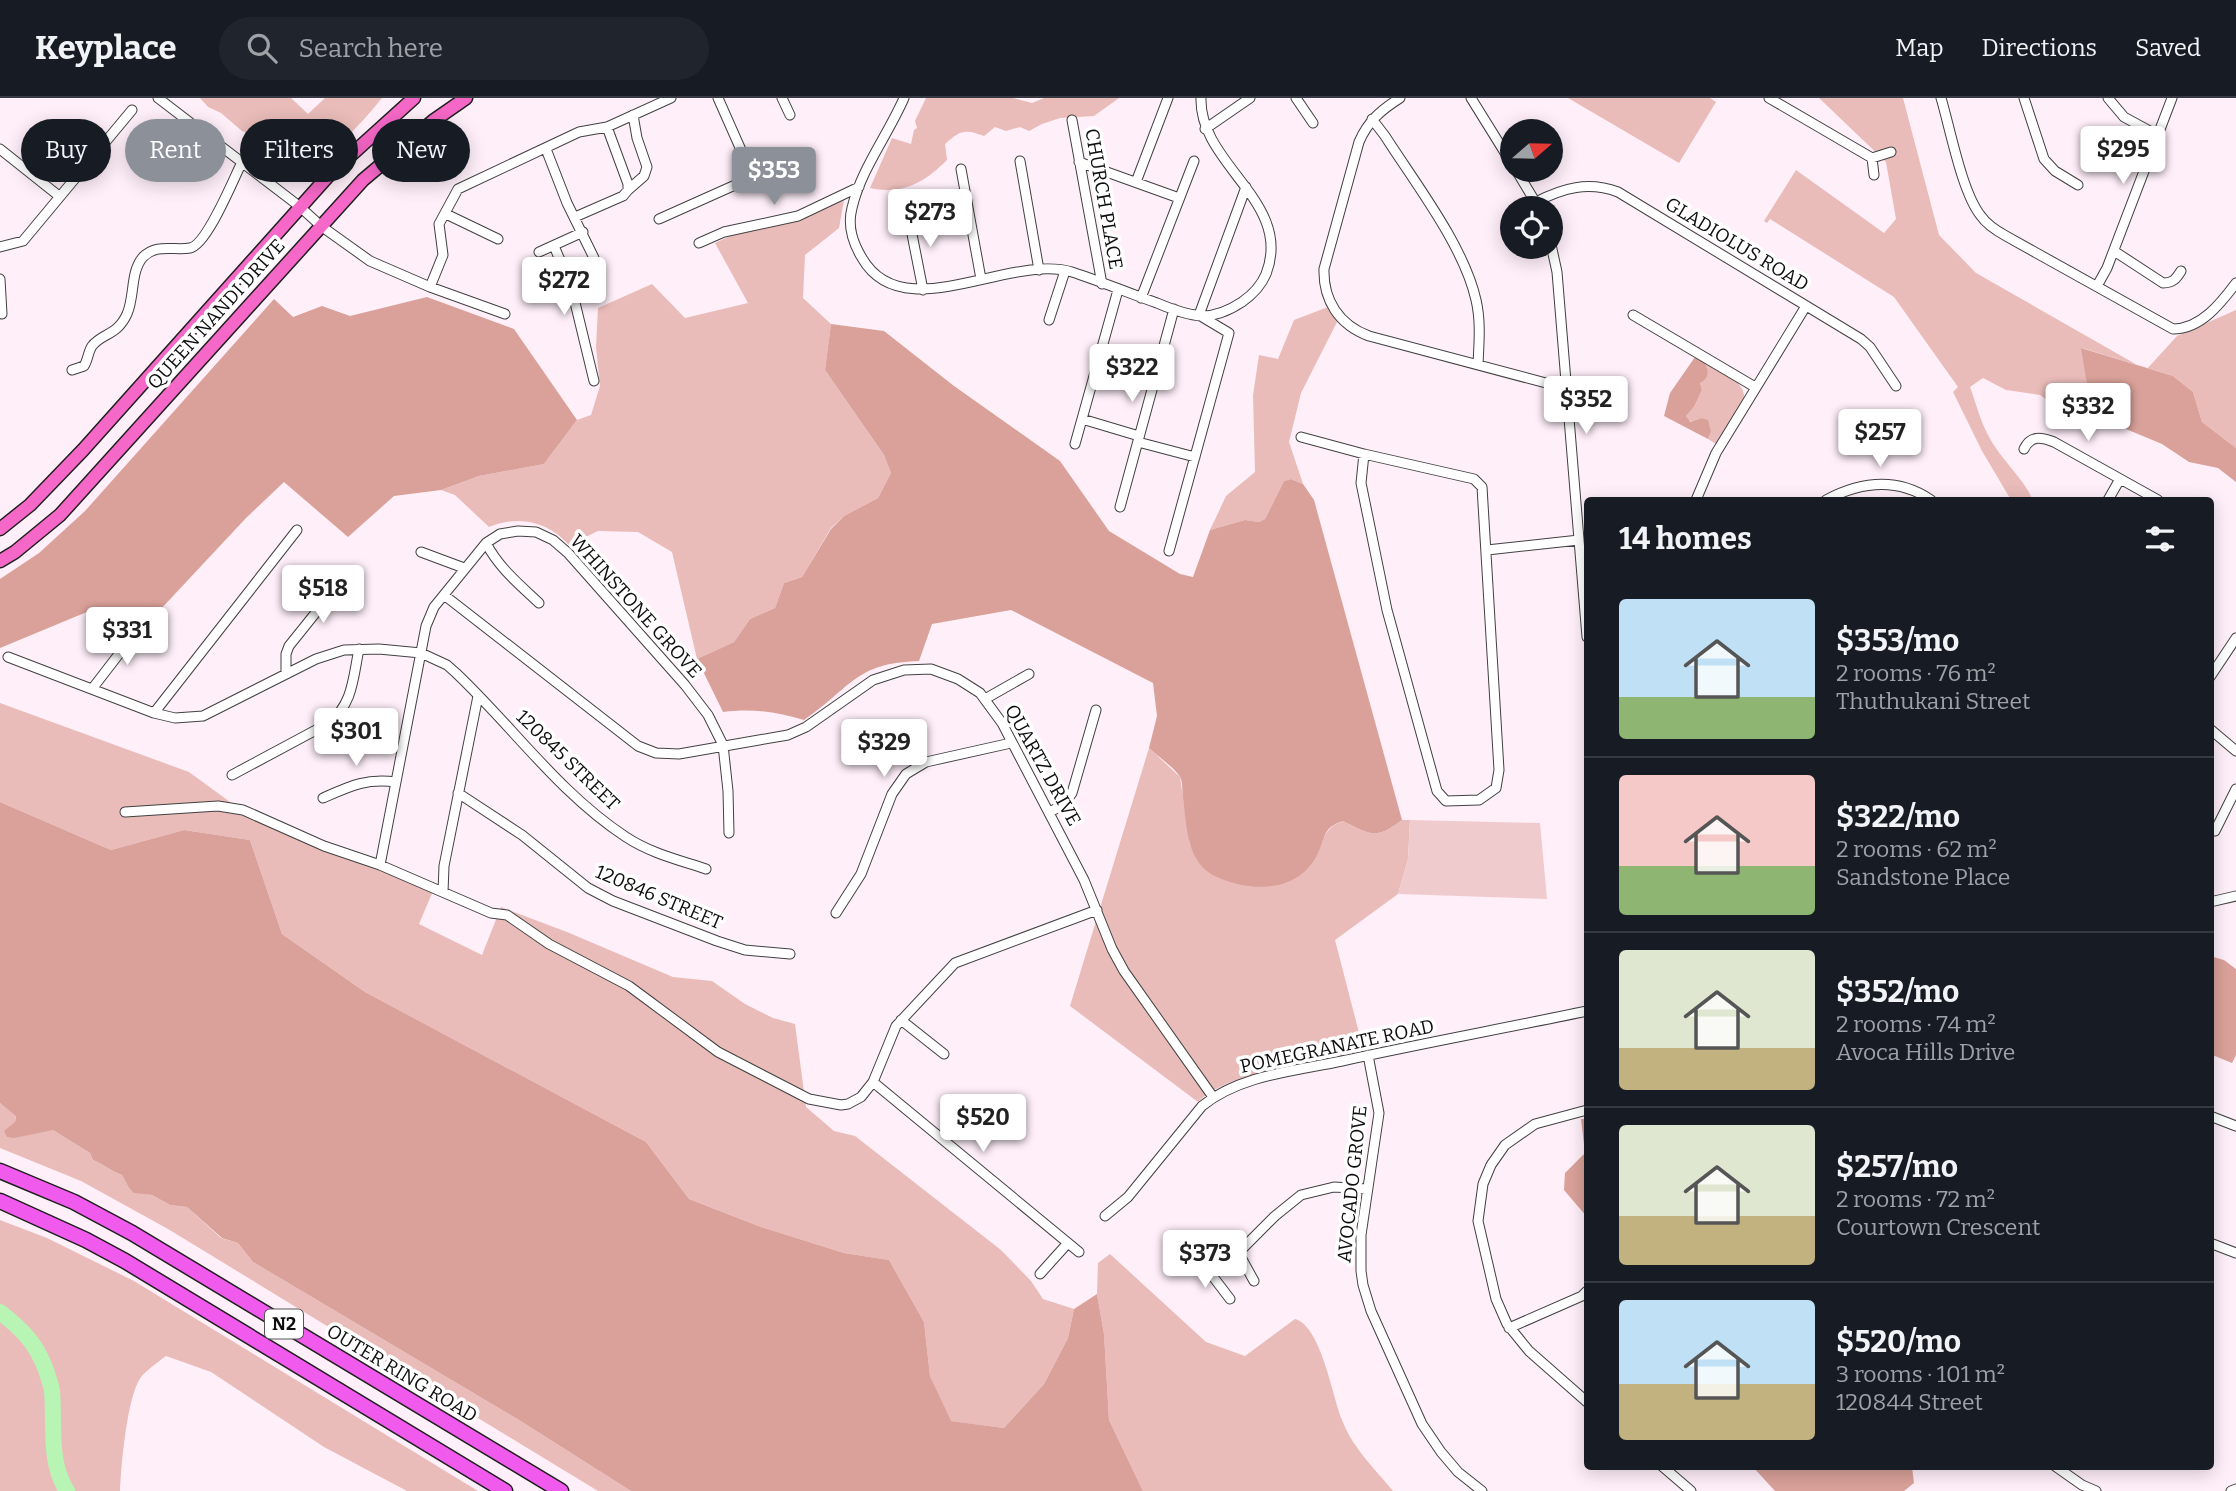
<!DOCTYPE html>
<html lang="en">
<head>
<meta charset="utf-8">
<style>
  :root { --surface:#171b24; --page:#20242c; --text:#f1f3f6; --muted:#9ea1a6; --line:#363941; --accent:#8c9099 }
  body { margin:0; font-family:Bitter,serif; background:var(--page); color:var(--text); height:100vh; display:flex; flex-direction:column; font-size:26px; white-space:nowrap }
  * { box-sizing:border-box; margin:0 }
  p { font-size:23px; color:var(--muted) }
  .icon { flex:none; width:38px; height:38px; fill:none; stroke:currentColor; stroke-width:2; stroke-linecap:round; stroke-linejoin:round }
  .map { position:relative; flex:1; overflow:hidden }
  .side { position:absolute; left:1584px; top:399px; width:630px; height:973px; display:flex; flex-direction:column; background:var(--surface); border-radius:7px; box-shadow:0 4px 18px #0003 }
  .side>* { flex:none }
  .banner { position:absolute; left:21px; top:21px; width:665px; height:63px; display:flex; gap:14px }
  .needle { width:46px; rotate:70deg }
  .tools { position:absolute; left:1500px; top:21px; display:grid; gap:14px }
  .tools a { display:grid; place-items:center; width:63px; height:63px; border-radius:50%; background:var(--surface); box-shadow:0 4px 18px #0003; font-size:35px }
  .price { position:absolute; translate:-50% -60px; padding:0 16px; border-radius:7px; background:#fff; color:#222; font-size:23px; line-height:46px; filter:drop-shadow(0 2px 4px #0008) }
  .price::after { content:''; position:absolute; left:50%; top:42px; width:21px; height:16px; margin-left:-10px; background:inherit; clip-path:polygon(0 0,100% 0,50% 100%) }
  .price.current { background:var(--accent); color:#fff }
  ul { padding:0; list-style:none }
  li { display:flex; align-items:center; gap:21px; height:175px; padding:0 35px }
  li+li { border-top:2px solid var(--line) }
  li span { display:grid; place-items:center; flex:none; width:196px; height:140px; border-radius:7px; color:#555 }
  li>.icon { margin-inline-start:auto }
  span .icon { width:84px; height:84px; fill:#fffc; stroke-width:1 }
  li b { font-size:30px }
  h2 { display:flex; justify-content:space-between; align-items:center; height:84px; padding:0 35px; font-size:30px }
  .chip { padding:0 24px; border-radius:32px; background:var(--surface); box-shadow:0 4px 18px #0003; font-size:24px; line-height:63px }
  .chip.current { background:var(--accent); color:#fff }
  header { display:flex; align-items:center; gap:42px; box-sizing:border-box; height:98px; padding:0 35px; background:var(--surface); border-bottom:2px solid var(--line) }
  header strong { font-size:33px }
  nav { display:flex; gap:38px; margin-inline-start:auto; font-size:24px }
  .search { width:490px; height:63px; background:var(--page); display:flex; align-items:center; gap:18px; box-sizing:border-box; padding:0 24px; border-radius:38px; color:var(--muted); font-size:26px }
  .map>svg:first-child { display:block }
</style>
</head>
<body>
<header>
<strong>Keyplace</strong>
<div class="search"><svg class="icon" aria-label="search" viewBox="0 0 24 24"><circle cx="10" cy="10" r="6"/><path d="M15 15l6 6"/></svg>Search here</div>
<nav><a>Map</a><a>Directions</a><a>Saved</a></nav>
</header>
<div class="map">
<svg width="2236" height="1393" viewBox="0 0 2236 1393">
  <rect width="100%" height="100%" fill="#ffeff9"/>
  <path fill="#e9bcb9" d="M200 0H291L308 16 325 0H382C362 25 329 60 301 73L290 65 277 63 268 44 242 33 221 15 208 9Z
    M926 0H1013L1032 5 1044 0H1119L1094 18 1060 20 1042 26 1029 33 1020 29 1006 33 995 29 984 38C964 31 961 32 945 46L947 62C924 85 902 97 870 90L892 40 911 46 914 32 917 30 915 23Z
    M1568 0H1710L1716 4 1679 65Z
    M1819 0H1903L1939 137 1976 175 2146 272 2177 238 2236 212V350L2202 324 2193 294 2173 278 2082 250 2091 310H2059L2040 297 2006 292 1983 280 1970 289C1976 305 1980 322 1988 337 2000 361 2022 378 2033 402H2011L1982 353 1953 294 1958 289 1894 199 1770 121 1767 125 1764 123 1796 72 1884 135 1896 121 1886 64Z
    M844 102 839 130 805 157 803 200 831 226 825 272 884 357 891 375 878 400 844 418 831 430 802 479 784 485 775 510 750 521 734 544 697 561 672 454 638 434 598 433 569 447C548 423 518 417 489 429L455 397 441 392 479 378 544 366 577 322 591 317 600 288 596 249 598 210 652 186 685 220 748 205 715 145 739 134 797 122Z
    M1328 209 1337 224 1301 295 1289 344 1303 386 1291 381 1284 383 1265 421 1259 424 1245 422 1210 432 1226 398 1255 374 1253 297 1259 257 1278 261 1294 222Z
    M1705 265C1719 274 1746 282 1744 301L1716 346 1708 341 1711 334 1701 320 1689 324 1686 318 1694 309 1702 292 1700 285 1707 270Z
    M0 605 189 674 252 720 337 756 433 793 419 826 482 857 501 809 567 834 673 879 712 883 745 906 773 920 795 926 806 1009 834 1033 855 1038 1001 1152 1031 1183 1043 1201 1074 1211 1068 1240 1044 1286 1004 1330 950 1323 930 1278 924 1224 889 1162 844 1155 761 1129 689 1101 646 1044 365 894 282 836 250 742 184 732 111 752 0 704Z
    M1149 650 1180 679 1190 747 1316 758C1323 742 1325 729 1343 723 1370 737 1377 742 1402 722H1410L1408 761 1398 796 1335 842 1364 954C1318 963 1231 972 1198 1004L1070 908Z
    M0 1005 16 1017 15 1024 53 1032 90 1055 93 1062C104 1066 110 1073 122 1077L129 1090 134 1094 152 1097 170 1107 187 1109 221 1140 238 1145 253 1164 519 1322 631 1393H598L168 1131 81 1083 0 1050Z
    M0 1122 47 1140 134 1183 478 1393H407L324 1349 211 1274 166 1258C158 1264 148 1271 141 1279 127 1298 121 1368 120 1393H0Z
    M1110 1156 1206 1244 1245 1258 1295 1221C1321 1228 1332 1297 1342 1322 1352 1349 1375 1371 1393 1393H1143L1109 1322 1104 1236 1097 1196 1098 1165Z"/>
  <path fill="#d9a199" d="M427 199 514 231 577 322 544 366 479 378 441 392 394 398 348 439 284 384 246 420 145 528 120 511H94L0 550V481L39 455 85 413 274 201 293 219 322 208 350 218Z
    M831 226 884 233 954 288 1060 363 1109 433 1180 476 1193 479 1210 432 1245 422 1259 424 1265 421 1284 383 1291 381 1303 386 1314 402 1402 722C1376 742 1371 737 1343 723 1321 730 1326 741 1316 759 1296 795 1250 794 1217 779 1186 766 1187 728 1183 700 1182 694 1183 684 1180 679 1175 670 1156 657 1149 650L1157 618 1153 585 1011 512 932 526 919 563C855 565 852 589 804 622 776 614 752 610 723 614L697 561 734 544 750 521 775 510 784 485 802 479 831 431 844 418 878 400 891 375 884 357 825 272Z
    M2081 250 2173 278 2193 294 2202 324 2236 350V384L2218 370 2189 364 2162 346 2114 326 2103 315 2091 310Z
    M1695 259 1705 265C1709 274 1709 280 1700 285L1702 292 1694 309 1686 318 1690 324 1701 320 1708 322 1711 334 1708 341 1664 318 1670 295Z
    M0 704 111 752 184 732 250 742 282 836 365 894 646 1044 689 1101 761 1129 844 1155 889 1162 924 1224 930 1278 951 1323 1004 1330 1044 1286 1068 1240 1074 1211 1097 1196 1104 1236 1109 1322 1143 1393H631L519 1322 253 1164 238 1145 222 1140 187 1109 170 1107 152 1097 134 1095 129 1090 122 1077C110 1073 104 1066 93 1062L90 1055 53 1032 14 1040 7 1039 4 1033 15 1024 16 1018 0 1005Z
    M2210 858 2224 862 2236 871V957L2232 965 2210 956Z
    M1581 1021H1587V1119L1564 1092 1565 1075 1585 1055Z
    M1753 1369H1912L1914 1385 1904 1393H1775Z"/>
  <path fill="#f0cbce" d="M1410 722 1540 725 1547 801 1398 796 1408 761Z"/>
  <g fill="none" stroke-linecap="round" stroke-linejoin="round">
    <path stroke="#b8f5b5" stroke-width="16" d="M0 1214C23 1232 36 1245 46 1272 48 1279 51 1286 52 1293 55 1327 48 1363 67 1393"/>
    <defs>
      <path id="minor" d="M158 0 299 108 321 128 370 163 430 189 505 216
        M782 0 790 17
        M904 0C888 37 861 71 852 110 847 129 853 145 862 160 903 231 1009 155 1072 174 1100 183 1128 195 1157 205 1171 211 1187 217 1202 218 1217 218 1230 212 1242 204 1252 197 1261 188 1266 176 1294 104 1199 67 1201 0
        M1296 0 1313 25
        M1400 0C1381 12 1368 23 1359 44L1324 171C1323 202 1339 227 1369 238L1546 285 1567 286
        M1471 0 1512 66
        M1769 0 1872 60 1891 54
        M1941 0C1950 30 1962 95 1981 118 1987 127 1997 133 2006 138L2173 231C2201 231 2221 205 2236 185
        M2024 0 2044 61 2055 73 2078 87
        M2108 0 2124 19 2157 37
        M1372 21 1385 38C1415 85 1464 148 1476 202 1481 223 1479 245 1478 266
        M1072 22 1102 186
        M1205 31 1250 0
        M0 51 59 98
        M546 51 567 105 594 160
        M1872 60 1874 77
        M1020 63 1039 172
        M1079 64 1179 100
        M961 71 981 181
        M1516 72 1539 110
        M1136 84 1168 0
        M628 92 644 78 647 69 637 40 633 17
        M1536 104C1563 90 1588 83 1618 94L1861 241 1870 249 1896 288
        M446 116 498 141
        M908 116 923 192
        M575 119 623 98 628 92V86L607 29
        M659 121 753 79 718 0
        M1550 142 1557 174 1587 539
        M699 145 724 134 798 118 859 89
        M554 148 571 188 594 283
        M0 149 23 143 132 12
        M2114 153 2163 185C2173 185 2176 181 2181 173
        M539 154 583 134
        M0 181 2 216
        M2097 188 2107 170 2172 0
        M430 189 443 157 439 126 458 91 579 34 607 29 671 0
        M1141 200 1194 63
        M1633 217 1755 289
        M1049 222 1065 173
        M1099 260 1156 277
        M72 272 84 268C88 262 88 254 92 248 102 235 117 238 127 216 135 198 130 174 143 159 157 145 174 153 190 150 207 147 233 82 242 64
        M1082 321 1139 338
        M1301 339 1364 356 1474 381 1482 389 1499 672 1496 690 1479 702 1446 703 1437 693 1387 512 1361 385 1364 356
        M1138 344 1195 359
        M1075 346 1118 192
        M2024 351C2031 337 2041 339 2054 344L2158 402
        M1696 402 1716 355 1806 208
        M1826 402C1860 384 1897 379 1931 402
        M2108 402 2120 381
        M1120 409 1174 211
        M486 445C499 470 519 486 539 505
        M1487 452 1579 442
        M1169 453 1229 235 1199 217 1246 89
        M421 454 464 470
        M444 497 638 648 656 655 679 656 788 637 806 629 873 582 904 572 931 571 958 581 980 595 1002 625 1084 782 1112 851 1124 873 1213 999
        M8 559 154 615 175 620 203 618 316 561 344 552 379 551 421 555 447 567 456 575C513 629 560 696 626 739 650 755 679 762 706 771
        M286 575V556L289 548 346 477
        M2210 579 2236 540
        M92 591 139 530
        M985 601 1029 576
        M154 615 297 432
        M2210 631 2236 653
        M232 677 329 625C353 606 353 580 359 551
        M458 695 522 737 588 790 613 803 717 843 745 852 790 856
        M323 700C350 688 366 680 396 684
        M125 714 218 708 243 712 324 748 380 767 491 815 507 817 549 846 629 888 718 954 809 1001 841 1007 848 1006 861 999 873 984 896 928 955 865 1097 812
        M1050 714 1064 706 1072 695 1096 612
        M2215 733 2236 691
        M380 767 426 528 434 509 486 445 500 436 518 433 536 434 553 442 568 455 685 587 708 617 723 647 728 693 729 735
        M443 794 444 768 478 598
        M2210 804 2236 798
        M836 815 861 776 892 696 906 676 926 664 1011 645
        M901 922 944 956
        M1368 957 1379 1015 1361 1137V1173L1363 1187 1371 1213 1422 1326 1441 1354 1458 1374 1482 1393
        M873 984 1079 1154
        M1587 1012 1535 1026 1505 1047 1491 1067 1483 1086 1478 1123 1496 1201 1507 1226 1529 1253 1587 1304
        M2210 1018 2236 1028
        M1105 1118 1128 1099 1202 1008C1240 977 1295 973 1342 963 1424 945 1506 930 1587 913
        M2210 1145 2236 1155
        M1238 1154 1254 1183
        M1212 1168 1214 1180 1230 1201
        M1208 1170 1242 1151 1275 1118 1301 1097 1334 1089 1367 1091
        M1040 1176 1067 1146
        M1509 1230 1582 1198 1587 1193
        M1662 1368 1691 1393
        M2055 1368 2082 1387 2096 1393
        M2231 1393 2236 1391"/>
      <path id="major" d="M0 431 30 407 83 352 330 76 414 0
        M0 463 15 454 60 417 363 82 433 23 466 0"/>
      <path id="highway" d="M0 1073 74 1104 132 1135 561 1393
        M0 1103 86 1142 125 1163 505 1393"/>
    </defs>
    <use href="#minor" stroke="#414141" stroke-width="11"/>
    <use href="#major" stroke="#1f1f1f" stroke-width="15"/>
    <use href="#highway" stroke="#1f1f1f" stroke-width="17"/>
    <use href="#minor" stroke="#fff" stroke-width="9"/>
    <use href="#major" stroke="#f668c7" stroke-width="12"/>
    <use href="#highway" stroke="#f15bed" stroke-width="14"/>
  </g>
  <g text-anchor="middle" dominant-baseline="central" stroke-width="7" stroke-linejoin="round" paint-order="stroke">
    <rect fill="#fff" stroke="#565656" stroke-width="2" x="265" y="1211.5" width="38" height="29" rx="5"/>
    <g font-size="18" font-weight="bold" fill="#0e0e0e">
      <text x="284" y="1226">N2</text>
    </g>
    <g font-size="19" fill="#0e0e0e" stroke="#fff">
      <text transform="translate(1104 101) rotate(80)">CHURCH PLACE</text>
      <text transform="translate(1737 146) rotate(31)">GLADIOLUS ROAD</text>
      <text transform="translate(216 216) rotate(-48)">QUEEN NANDI DRIVE</text>
      <text transform="translate(636 508) rotate(48)">WHINSTONE GROVE</text>
      <text transform="translate(568 662) rotate(44)">120845 STREET</text>
      <text transform="translate(1043 667) rotate(61)">QUARTZ DRIVE</text>
      <text transform="translate(659 799) rotate(23)">120846 STREET</text>
      <text transform="translate(1337 948) rotate(-12)">POMEGRANATE ROAD</text>
      <text transform="translate(1352 1086) rotate(-84)">AVOCADO GROVE</text>
      <text transform="translate(402 1275) rotate(31)">OUTER RING ROAD</text>
    </g>
  </g>
</svg>
<div class="tools">
<a><svg class="needle" viewBox="-14 -14 28 28"><path d="M0-13l5 13h-10z" fill="#e53935"/><path d="M0 13l5-13h-10z" fill="#9ea1a6"/></svg></a>
<a><svg class="icon" aria-label="locate" viewBox="0 0 24 24"><circle cx="12" cy="12" r="6"/><path d="M12 2v4M12 18v4M2 12h4M18 12h4"/></svg></a>
</div>
<b class="price" style="left:2123px;top:88px">$295</b>
<b class="price current" style="left:774px;top:109px">$353</b>
<b class="price" style="left:930px;top:151px">$273</b>
<b class="price" style="left:564px;top:219px">$272</b>
<b class="price" style="left:1132px;top:306px">$322</b>
<b class="price" style="left:1586px;top:338px">$352</b>
<b class="price" style="left:2088px;top:345px">$332</b>
<b class="price" style="left:1880px;top:371px">$257</b>
<b class="price" style="left:323px;top:527px">$518</b>
<b class="price" style="left:127px;top:569px">$331</b>
<b class="price" style="left:356px;top:670px">$301</b>
<b class="price" style="left:884px;top:681px">$329</b>
<b class="price" style="left:983px;top:1056px">$520</b>
<b class="price" style="left:1205px;top:1192px">$373</b>
<div class="banner">
<a class="chip">Buy</a>
<a class="chip current">Rent</a>
<a class="chip">Filters</a>
<a class="chip">New</a>
</div>
<section class="side">
<h2>14 homes<svg class="icon" aria-label="filters" viewBox="0 0 24 24"><path d="M4 7h16M4 17h16"/><circle cx="9" cy="7" r="2"/><circle cx="15" cy="17" r="2"/></svg></h2>
<ul>
<li><span style="background:linear-gradient(#bfe0f5 70%,#8fb573 0)"><svg class="icon" aria-label="home" viewBox="0 0 24 24"><path d="M3 11l9-7 9 7M6 9v11h12V9"/></svg></span><div><b>$353/mo</b><p>2 rooms · 76 m²</p><p>Thuthukani Street</p></div></li>
<li><span style="background:linear-gradient(#f6c9c9 65%,#8fb573 0)"><svg class="icon" aria-label="home" viewBox="0 0 24 24"><path d="M3 11l9-7 9 7M6 9v11h12V9"/></svg></span><div><b>$322/mo</b><p>2 rooms · 62 m²</p><p>Sandstone Place</p></div></li>
<li><span style="background:linear-gradient(#dfe7d0 70%,#c2b280 0)"><svg class="icon" aria-label="home" viewBox="0 0 24 24"><path d="M3 11l9-7 9 7M6 9v11h12V9"/></svg></span><div><b>$352/mo</b><p>2 rooms · 74 m²</p><p>Avoca Hills Drive</p></div></li>
<li><span style="background:linear-gradient(#dfe7d0 65%,#c2b280 0)"><svg class="icon" aria-label="home" viewBox="0 0 24 24"><path d="M3 11l9-7 9 7M6 9v11h12V9"/></svg></span><div><b>$257/mo</b><p>2 rooms · 72 m²</p><p>Courtown Crescent</p></div></li>
<li><span style="background:linear-gradient(#bfe0f5 60%,#c2b280 0)"><svg class="icon" aria-label="home" viewBox="0 0 24 24"><path d="M3 11l9-7 9 7M6 9v11h12V9"/></svg></span><div><b>$520/mo</b><p>3 rooms · 101 m²</p><p>120844 Street</p></div></li>
</ul>
</section>
</div>
</body>
</html>
